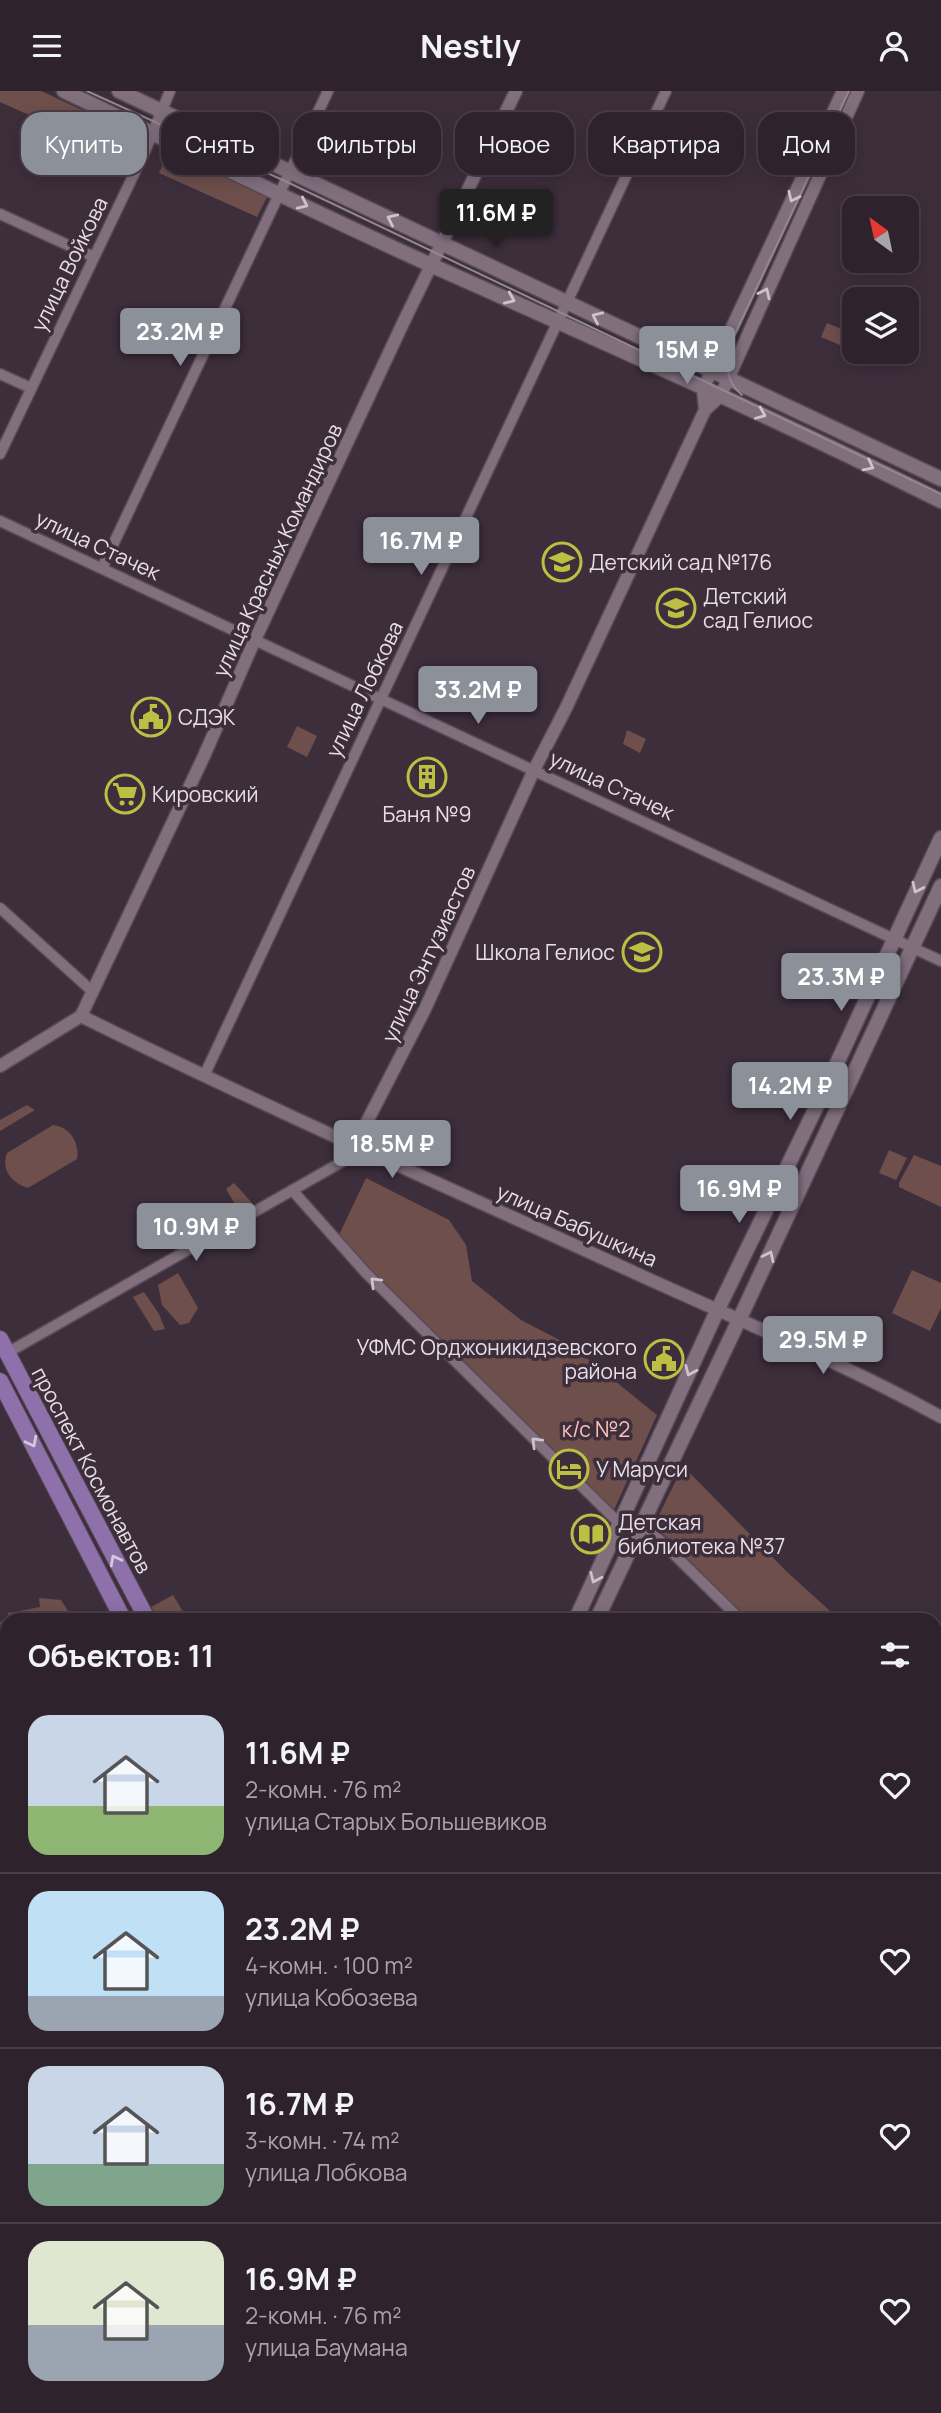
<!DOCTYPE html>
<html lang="ru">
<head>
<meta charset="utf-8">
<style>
  :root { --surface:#2e222d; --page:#362a35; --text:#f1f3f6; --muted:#a7a4aa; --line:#493f49; --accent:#8c9099 }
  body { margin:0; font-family:Manrope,sans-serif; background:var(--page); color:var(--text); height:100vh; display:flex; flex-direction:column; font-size:26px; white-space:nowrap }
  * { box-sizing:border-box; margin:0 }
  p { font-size:23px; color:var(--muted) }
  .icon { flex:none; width:38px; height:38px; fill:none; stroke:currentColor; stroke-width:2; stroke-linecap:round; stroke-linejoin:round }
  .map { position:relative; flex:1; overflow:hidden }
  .details { position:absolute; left:0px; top:1522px; width:942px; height:800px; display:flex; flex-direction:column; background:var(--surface); border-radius:21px 21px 0 0; box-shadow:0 4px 18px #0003,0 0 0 2px var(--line) }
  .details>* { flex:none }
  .guide { position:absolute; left:21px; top:21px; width:900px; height:63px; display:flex; gap:14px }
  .needle { width:46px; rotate:327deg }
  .tools { position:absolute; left:842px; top:105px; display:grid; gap:14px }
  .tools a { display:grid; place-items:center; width:77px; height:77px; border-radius:14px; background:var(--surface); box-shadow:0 4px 18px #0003,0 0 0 2px var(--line); font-size:35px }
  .price { position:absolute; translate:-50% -60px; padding:0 16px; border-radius:7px; background:var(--accent); color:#fff; font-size:23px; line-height:46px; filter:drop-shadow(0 2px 4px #0008) }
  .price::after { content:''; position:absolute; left:50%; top:42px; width:21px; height:16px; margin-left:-10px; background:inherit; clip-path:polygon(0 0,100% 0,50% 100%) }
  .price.current { background:#222; color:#fff }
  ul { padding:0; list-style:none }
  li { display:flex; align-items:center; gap:21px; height:175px; padding:0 28px }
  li+li { border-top:2px solid var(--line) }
  li span { display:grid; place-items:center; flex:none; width:196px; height:140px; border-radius:21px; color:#555 }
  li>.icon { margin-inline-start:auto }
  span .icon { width:84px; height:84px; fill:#fffc; stroke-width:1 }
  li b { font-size:30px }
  h2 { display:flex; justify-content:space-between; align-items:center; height:84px; padding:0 28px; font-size:30px }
  .chip { padding:0 24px; border-radius:21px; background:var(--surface); box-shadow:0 4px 18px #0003,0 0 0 2px var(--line); font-size:24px; line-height:63px }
  .chip.current { background:var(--accent); color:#fff }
  header { display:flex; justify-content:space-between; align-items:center; height:91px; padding:0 28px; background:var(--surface); font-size:32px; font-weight:700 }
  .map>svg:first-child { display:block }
</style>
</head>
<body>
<header><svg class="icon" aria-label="menu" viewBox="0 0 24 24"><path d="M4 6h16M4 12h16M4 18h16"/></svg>Nestly<svg class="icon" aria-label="person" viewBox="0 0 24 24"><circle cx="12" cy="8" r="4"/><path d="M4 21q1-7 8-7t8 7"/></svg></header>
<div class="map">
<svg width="941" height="2322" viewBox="0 0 941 2322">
  <rect width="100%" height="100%" fill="#3d2e3c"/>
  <path fill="#6e4f4c" d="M0 0H41L132 42 130 49 86 31 78 46 0 11Z
    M170 58 269 102 257 126 159 82Z
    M827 232 854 243V260L821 246Z
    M297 635 317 645 307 666 287 656Z
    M627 639 646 648 640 662 623 653Z
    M27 1014 35 1019 0 1040V1029Z
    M53 1034C70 1036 80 1052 77 1068L28 1097C11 1092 1 1079 7 1062Z
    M889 1059 907 1067 896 1089 879 1082Z
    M914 1064 941 1075V1116L899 1096V1092Z
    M366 1087 449 1129 466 1154 472 1190 521 1229 573 1256 657 1324 614 1419 609 1418 338 1146Z
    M234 1092 254 1114 239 1120 226 1098Z
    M912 1179 941 1192V1217L930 1240 892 1222Z
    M178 1182 198 1217 189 1232 180 1234 162 1214 158 1194Z
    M144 1201 159 1223 165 1238 154 1240 133 1206Z
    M683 1375 786 1480 840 1529H749L654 1434Z
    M173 1504 188 1529H159L151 1516Z
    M39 1507 61 1509 68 1520 62 1529H8V1522L40 1516Z
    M7 1530V1563L0 1561V1531Z
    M935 1692 941 1696V1781L935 1772Z
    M935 1839 941 1848V1879L935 1884Z
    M941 2065V2106L935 2100V2073Z
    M7 2144V2182L0 2187V2150Z
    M74 2315H123L115 2322H80Z
    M611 2315H651L652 2322H612Z"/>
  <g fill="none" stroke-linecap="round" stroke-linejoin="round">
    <defs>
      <path id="minor" d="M0 123 94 166
        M0 283 31 297
        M0 363 145 60 170 0
        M0 430 941 870
        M102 477 328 0
        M0 817 92 900
        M204 985C357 656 513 329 666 0
        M292 1099 366 1182 620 1433
        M7 1262 347 1068 355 1054
        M642 1432 742 1530"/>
      <path id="tertiary" d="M705 319 703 298 843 0
        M81 925C267 1017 456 1100 644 1186 743 1231 845 1273 941 1326
        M0 975 81 925 204 665 252 555 404 230 516 0
        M355 1054 425 918 534 679 566 617 705 319 720 305 724 297 858 0
        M934 1594 941 1589"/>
      <path id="secondary" d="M64 0C190 60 315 122 442 179 610 254 777 328 941 410
        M119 0 941 388
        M575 1530 718 1218 826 996 941 747
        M596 1530 740 1227 941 795
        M0 2126 7 2119"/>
      <path id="primary" d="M0 1248 148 1530
        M0 1290 124 1530
        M662 2315 663 2322
        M707 2315 708 2322"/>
    </defs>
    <use href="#minor" stroke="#574a55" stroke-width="13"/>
    <use href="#tertiary" stroke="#574a55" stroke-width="15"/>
    <use href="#secondary" stroke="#574a55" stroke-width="17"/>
    <use href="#primary" stroke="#574a55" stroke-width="18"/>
    <use href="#minor" stroke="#816f7e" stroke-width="10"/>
    <use href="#tertiary" stroke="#816f7e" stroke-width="12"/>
    <use href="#secondary" stroke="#816f7e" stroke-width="14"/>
    <use href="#primary" stroke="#8e70aa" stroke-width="16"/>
    <path stroke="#938792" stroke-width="2" d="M87 0 285 90 941 403
      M742 304C727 292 725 274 729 256L849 0
      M0 2093 7 2087
      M684 2315 685 2322"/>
    <defs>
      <path id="rail" d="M203 2322 210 2315
        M227 2322 231 2315"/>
    </defs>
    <use href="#rail" stroke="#938792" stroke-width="5"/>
    <use href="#rail" stroke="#3d2e3c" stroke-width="2.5" stroke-dasharray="8" stroke-linecap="butt"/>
  </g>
  <defs><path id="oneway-chevron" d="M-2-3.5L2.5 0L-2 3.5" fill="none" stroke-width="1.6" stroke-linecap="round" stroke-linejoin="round" transform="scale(1.75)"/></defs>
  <g stroke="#cec2cc">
    <use href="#oneway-chevron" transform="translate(793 106) rotate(115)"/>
    <use href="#oneway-chevron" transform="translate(303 113) rotate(25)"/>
    <use href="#oneway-chevron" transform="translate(392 128) rotate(-155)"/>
    <use href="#oneway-chevron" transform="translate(765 202) rotate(-65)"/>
    <use href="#oneway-chevron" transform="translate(510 208) rotate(24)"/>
    <use href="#oneway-chevron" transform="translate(597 226) rotate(-155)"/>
    <use href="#oneway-chevron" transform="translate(761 323) rotate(23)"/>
    <use href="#oneway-chevron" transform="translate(869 375) rotate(27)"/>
    <use href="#oneway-chevron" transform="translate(917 797) rotate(115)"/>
    <use href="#oneway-chevron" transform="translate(769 1165) rotate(-65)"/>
    <use href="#oneway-chevron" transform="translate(375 1191) rotate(-135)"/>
    <use href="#oneway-chevron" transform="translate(690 1280) rotate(114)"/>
    <use href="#oneway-chevron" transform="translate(536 1351) rotate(-135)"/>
    <use href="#oneway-chevron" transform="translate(595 1487) rotate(114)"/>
  </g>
  <g stroke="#d6c8da">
    <use href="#oneway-chevron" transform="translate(32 1351) rotate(63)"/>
    <use href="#oneway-chevron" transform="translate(115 1469) rotate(-118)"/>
  </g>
  <defs>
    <symbol id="school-ring" viewBox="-11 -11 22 22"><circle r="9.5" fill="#3d2e3c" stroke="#bdbf43" stroke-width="1.5"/><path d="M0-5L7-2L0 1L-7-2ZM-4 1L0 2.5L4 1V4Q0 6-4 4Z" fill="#bdbf43"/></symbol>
    <symbol id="civic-ring" viewBox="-11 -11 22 22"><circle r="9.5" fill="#3d2e3c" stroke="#bdbf43" stroke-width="1.5"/><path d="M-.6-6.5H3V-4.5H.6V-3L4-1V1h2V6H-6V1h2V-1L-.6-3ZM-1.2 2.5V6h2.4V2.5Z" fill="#bdbf43"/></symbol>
    <symbol id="building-ring" viewBox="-11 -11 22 22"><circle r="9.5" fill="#3d2e3c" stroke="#bdbf43" stroke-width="1.5"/><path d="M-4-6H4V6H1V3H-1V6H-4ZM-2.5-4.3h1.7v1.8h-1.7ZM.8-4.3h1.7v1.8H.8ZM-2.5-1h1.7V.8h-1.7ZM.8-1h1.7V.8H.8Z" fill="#bdbf43"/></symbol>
    <symbol id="supermarket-ring" viewBox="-11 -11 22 22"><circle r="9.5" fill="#3d2e3c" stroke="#bdbf43" stroke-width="1.5"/><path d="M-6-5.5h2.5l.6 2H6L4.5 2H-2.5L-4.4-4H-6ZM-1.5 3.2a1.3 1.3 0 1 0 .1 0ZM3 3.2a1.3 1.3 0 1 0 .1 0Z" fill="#bdbf43"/></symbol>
    <symbol id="hotel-ring" viewBox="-11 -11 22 22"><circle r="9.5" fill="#3d2e3c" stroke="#bdbf43" stroke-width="1.5"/><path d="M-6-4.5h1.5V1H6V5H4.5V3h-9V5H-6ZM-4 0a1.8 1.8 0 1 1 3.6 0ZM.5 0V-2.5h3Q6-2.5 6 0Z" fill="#bdbf43"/></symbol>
    <symbol id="library-ring" viewBox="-11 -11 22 22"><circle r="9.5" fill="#3d2e3c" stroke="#bdbf43" stroke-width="1.5"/><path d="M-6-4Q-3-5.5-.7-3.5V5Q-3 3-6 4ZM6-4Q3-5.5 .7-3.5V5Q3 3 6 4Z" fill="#bdbf43"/></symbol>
  </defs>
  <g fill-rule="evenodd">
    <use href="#school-ring" x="540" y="449" width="44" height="44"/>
    <use href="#school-ring" x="654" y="495" width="44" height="44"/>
    <use href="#civic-ring" x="129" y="604" width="44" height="44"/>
    <use href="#building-ring" x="405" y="664" width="44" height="44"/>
    <use href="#supermarket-ring" x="103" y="681" width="44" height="44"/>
    <use href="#school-ring" x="620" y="839" width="44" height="44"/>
    <use href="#civic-ring" x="642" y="1246" width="44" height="44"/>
    <use href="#hotel-ring" x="547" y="1356" width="44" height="44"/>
    <use href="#library-ring" x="569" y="1421" width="44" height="44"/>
  </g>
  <g text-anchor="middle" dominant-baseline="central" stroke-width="7" stroke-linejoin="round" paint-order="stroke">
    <g font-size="21" fill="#e8dee6" stroke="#3d2e3c">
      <text transform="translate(69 173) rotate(-64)">улица Войкова</text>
      <text transform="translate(98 454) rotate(25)">улица Стачек</text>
      <text transform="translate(277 459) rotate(-65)">улица Красных Командиров</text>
      <text transform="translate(364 598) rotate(-64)">улица Лобкова</text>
      <text transform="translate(612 694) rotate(25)">улица Стачек</text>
      <text transform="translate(428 863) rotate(-65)">улица Энтузиастов</text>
      <text transform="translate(577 1134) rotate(24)">улица Бабушкина</text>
      <text transform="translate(92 1379) rotate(62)">проспект Космонавтов</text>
    </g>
    <g font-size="21" fill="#e8dee6" stroke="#3d2e3c" text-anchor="start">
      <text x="589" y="471">Детский сад №176</text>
      <text x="703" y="505">Детский<tspan x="703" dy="24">сад Гелиос</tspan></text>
      <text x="178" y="626">СДЭК</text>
      <text x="152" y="703">Кировский</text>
      <text x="427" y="723" text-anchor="middle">Баня №9</text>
      <text x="615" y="861" text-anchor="end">Школа Гелиос</text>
      <text x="637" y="1256" text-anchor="end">УФМС Орджоникидзевского<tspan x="637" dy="24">района</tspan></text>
      <text x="596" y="1378">У Маруси</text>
      <text x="618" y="1431">Детская<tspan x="618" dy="24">библиотека №37</tspan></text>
    </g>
    <g font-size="21" fill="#f9beb7" stroke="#3d2e3c">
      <text x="596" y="1338">к/с №2</text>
    </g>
  </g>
</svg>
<div class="tools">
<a><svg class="needle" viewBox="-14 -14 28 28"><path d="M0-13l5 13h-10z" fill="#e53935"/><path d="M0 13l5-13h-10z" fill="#a7a4aa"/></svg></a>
<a><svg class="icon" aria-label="layers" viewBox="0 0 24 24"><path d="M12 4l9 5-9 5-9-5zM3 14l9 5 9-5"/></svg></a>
</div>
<b class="price current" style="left:496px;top:158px">11.6M ₽</b>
<b class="price" style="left:180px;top:277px">23.2M ₽</b>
<b class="price" style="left:687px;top:295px">15M ₽</b>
<b class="price" style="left:421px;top:486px">16.7M ₽</b>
<b class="price" style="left:478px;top:635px">33.2M ₽</b>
<b class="price" style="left:841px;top:922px">23.3M ₽</b>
<b class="price" style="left:790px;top:1031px">14.2M ₽</b>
<b class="price" style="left:392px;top:1089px">18.5M ₽</b>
<b class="price" style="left:739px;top:1134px">16.9M ₽</b>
<b class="price" style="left:196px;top:1172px">10.9M ₽</b>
<b class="price" style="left:823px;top:1285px">29.5M ₽</b>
<div class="guide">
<a class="chip current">Купить</a>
<a class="chip">Снять</a>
<a class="chip">Фильтры</a>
<a class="chip">Новое</a>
<a class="chip">Квартира</a>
<a class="chip">Дом</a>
</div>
<section class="details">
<h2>Объектов: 11<svg class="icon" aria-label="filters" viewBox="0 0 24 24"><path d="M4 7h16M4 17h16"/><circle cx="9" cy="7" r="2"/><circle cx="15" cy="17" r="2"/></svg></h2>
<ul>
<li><span style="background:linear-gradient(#c9d6e8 65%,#8fb573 0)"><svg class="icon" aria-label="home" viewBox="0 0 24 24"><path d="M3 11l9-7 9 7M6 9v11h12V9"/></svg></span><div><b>11.6M ₽</b><p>2-комн. · 76 m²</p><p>улица Старых Большевиков</p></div><svg class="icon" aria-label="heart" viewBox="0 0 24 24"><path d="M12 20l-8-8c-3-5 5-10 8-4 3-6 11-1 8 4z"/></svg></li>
<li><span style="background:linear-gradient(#bfe0f5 75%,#9aa5b1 0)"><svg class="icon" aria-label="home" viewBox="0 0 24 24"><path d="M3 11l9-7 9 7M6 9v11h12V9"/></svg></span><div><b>23.2M ₽</b><p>4-комн. · 100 m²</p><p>улица Кобозева</p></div><svg class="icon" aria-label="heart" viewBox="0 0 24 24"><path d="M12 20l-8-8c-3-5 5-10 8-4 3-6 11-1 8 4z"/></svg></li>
<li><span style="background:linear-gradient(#c9d6e8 70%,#7fa58c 0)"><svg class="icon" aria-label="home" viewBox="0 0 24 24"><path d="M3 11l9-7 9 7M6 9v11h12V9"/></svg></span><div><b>16.7M ₽</b><p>3-комн. · 74 m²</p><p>улица Лобкова</p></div><svg class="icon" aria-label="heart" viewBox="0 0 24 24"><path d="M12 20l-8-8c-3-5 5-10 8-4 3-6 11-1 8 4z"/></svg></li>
<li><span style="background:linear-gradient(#dfe7d0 60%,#9aa5b1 0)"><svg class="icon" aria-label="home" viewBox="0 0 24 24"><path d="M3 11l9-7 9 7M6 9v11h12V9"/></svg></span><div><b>16.9M ₽</b><p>2-комн. · 76 m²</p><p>улица Баумана</p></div><svg class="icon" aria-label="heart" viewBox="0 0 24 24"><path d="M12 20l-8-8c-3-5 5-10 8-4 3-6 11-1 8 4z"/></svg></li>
</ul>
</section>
</div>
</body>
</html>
